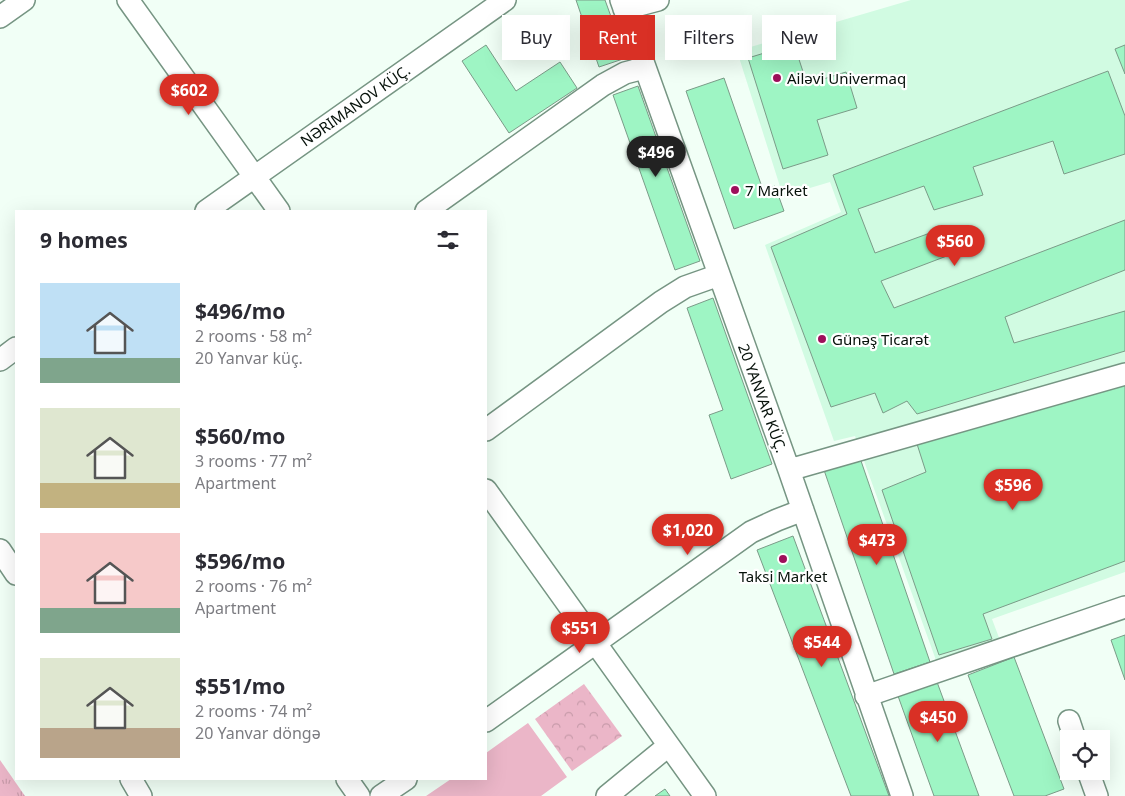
<!DOCTYPE html>
<html lang="en">
<head>
<meta charset="utf-8">
<style>
  :root { --surface:#fff; --page:#f2f2f3; --text:#2b2b33; --muted:#7c7c81; --accent:#d93025 }
  body { margin:0; font-family:"Noto Sans",sans-serif; background:var(--page); color:var(--text); height:100vh; display:flex; flex-direction:column; font-size:19px; white-space:nowrap }
  * { box-sizing:border-box; margin:0 }
  p { font-size:16px; color:var(--muted) }
  .icon { flex:none; width:28px; height:28px; fill:none; stroke:currentColor; stroke-width:2; stroke-linecap:round; stroke-linejoin:round }
  .map { position:relative; flex:1; overflow:hidden }
  .panel { position:absolute; left:15px; top:210px; width:472px; height:570px; display:flex; flex-direction:column; background:var(--surface); border-radius:0px; box-shadow:0 5px 20px #0002 }
  .panel>* { flex:none }
  .banner { position:absolute; left:502px; top:15px; width:475px; height:45px; display:flex; gap:10px }
  .tools { position:absolute; left:1060px; top:730px; display:grid; gap:10px }
  .tools a { display:grid; place-items:center; width:50px; height:50px; border-radius:0px; background:var(--surface); box-shadow:0 5px 20px #0002; font-size:25px }
  .price { position:absolute; translate:-50% -42px; padding:0 11px; border-radius:18px; background:var(--accent); color:#fff; font-size:16px; line-height:32px; filter:drop-shadow(0 1px 2px #0008) }
  .price::after { content:''; position:absolute; left:50%; top:30px; width:15px; height:11px; margin-left:-8px; background:inherit; clip-path:polygon(0 0,100% 0,50% 100%) }
  .price.on { background:#222; color:#fff }
  ul { padding:0; list-style:none }
  li { display:flex; align-items:center; gap:15px; height:125px; padding:0 25px }
  li span { display:grid; place-items:center; flex:none; width:140px; height:100px; border-radius:0px; color:#555 }
  li>.icon { margin-inline-start:auto }
  span .icon { width:60px; height:60px; fill:#fffc; stroke-width:1 }
  li b { font-size:21px }
  h2 { display:flex; justify-content:space-between; align-items:center; height:60px; padding:0 25px; font-size:21px }
  .chip { padding:0 18px; border-radius:0px; background:var(--surface); box-shadow:0 5px 20px #0002; font-size:18px; line-height:45px }
  .chip.on { background:var(--accent); color:#fff }
  .map>svg:first-child { display:block }
</style>
</head>
<body>
<div class="map">
<svg width="1125" height="796" viewBox="0 0 1125 796">
  <defs>
    <pattern id="grass-tufts" width="24" height="20" patternUnits="userSpaceOnUse" patternTransform="scale(1.25)"><rect width="24" height="20" fill="#ebb6c8"/><path d="M3 7l-1-3M5 7V3M7 7l1-3M15 17l-1-3M17 17v-4M19 17l1-3" fill="none" stroke="#c89baa"/></pattern>
    <pattern id="forest-crowns" width="20" height="18" patternUnits="userSpaceOnUse" patternTransform="scale(1.25)"><rect width="20" height="18" fill="#ebb6c8"/><path d="M2 6a3 3 0 1 1 6 0M12 15a3 3 0 1 1 6 0" fill="none" stroke="#c89baa"/></pattern>
  </defs>
  <rect width="100%" height="100%" fill="#f1fff6"/>
  <path fill="#d1fbe2" d="M911 0H1125V572L992 619 1001 643 937 663 855 436 834 441 765 245 841 212 830 182 783 196 737 51Z"/>
  <path fill="url(#grass-tufts)" d="M0 760 25 796H0Z"/>
  <path fill="url(#forest-crowns)" d="M584 684 622 736 572 771 535 719Z"/>
  <path fill="#ebb6c8" d="M528 723 567 777 541 796H426L451 779H486V753Z"/>
  <path fill="#9ef5c4" stroke="#7b9b88" d="M576 0H605L626 58 599 67Z
    M794 44 807 84 846 72 857 108 817 120 828 155 783 169 748 58Z
    M486 45 516 91 560 62 577 88 509 133 462 61Z
    M1125 45V74L1115 49Z
    M1108 71 1125 116V154L1064 174 1053 141 973 167 983 195 934 210 924 186 858 209 875 253 941 229 952 254 881 281 894 308 1125 220V270L1005 317 1014 343 1125 311V351L917 414 907 401 883 413 875 393 831 407 771 247 847 214 833 175Z
    M724 78 763 190 775 186 784 211 734 229 686 91Z
    M638 86 700 261 675 270 613 95Z
    M713 298 772 464 731 479 709 415 723 410 687 308Z
    M1125 382V561L983 614 992 639 939 655 882 490 926 472 917 444Z
    M860 458 930 662 894 674 824 470Z
    M793 536 889 796H851L757 550Z
    M1125 635V680L1111 640Z
    M1014 657 1064 789 1045 796H1014L968 675Z
    M937 682 979 796H934L898 696Z
    M665 789 670 796H655Z"/>
  <g fill="none" stroke-linecap="round" stroke-linejoin="round">
    <defs>
      <path id="minor" d="M128 0 279 211
        M621 0 789 470 902 796
        M624 9 658 0
        M0 17 24 0
        M206 211 505 0
        M426 211 603 85 625 73 644 68
        M0 360 16 348
        M486 430 661 302 685 287 719 275
        M789 470 1125 374
        M486 490 705 796
        M0 550 16 574
        M866 696 1125 607
        M486 721 751 532 777 520 803 510
        M1069 721 1075 739
        M1088 771 1097 796
        M131 779 141 796
        M347 779 359 796
        M381 796 406 779
        M607 796 668 746"/>
    </defs>
    <use href="#minor" stroke="#769583" stroke-width="24"/>
    <use href="#minor" stroke="#fff" stroke-width="21"/>
  </g>
  <g fill="#9e0f5b" stroke="#fff" stroke-width="2">
    <circle cx="777" cy="78" r="5"/>
    <circle cx="735" cy="190" r="5"/>
    <circle cx="822" cy="339" r="5"/>
    <circle cx="783" cy="559" r="5"/>
  </g>
  <g text-anchor="middle" dominant-baseline="central" stroke-width="4.5" stroke-linejoin="round" paint-order="stroke">
    <g font-size="15" fill="#06110a" stroke="#fff" text-anchor="start">
      <text x="787" y="78">Ailəvi Univermaq</text>
      <text x="745" y="190">7 Market</text>
      <text x="832" y="339">Günəş Ticarət</text>
      <text x="783" y="576" text-anchor="middle">Taksi Market</text>
    </g>
    <g font-size="15" fill="#06110a" stroke="#fff">
      <text transform="translate(355 105) rotate(-35)">NƏRIMANOV KÜÇ.</text>
      <text transform="translate(763 398) rotate(70)">20 YANVAR KÜÇ.</text>
    </g>
  </g>
</svg>
<div class="tools">
<a><svg class="icon" aria-label="locate" viewBox="0 0 24 24"><circle cx="12" cy="12" r="6"/><path d="M12 2v4M12 18v4M2 12h4M18 12h4"/></svg></a>
</div>
<b class="price" style="left:189px;top:116px">$602</b>
<b class="price on" style="left:656px;top:178px">$496</b>
<b class="price" style="left:955px;top:267px">$560</b>
<b class="price" style="left:1013px;top:511px">$596</b>
<b class="price" style="left:688px;top:556px">$1,020</b>
<b class="price" style="left:877px;top:566px">$473</b>
<b class="price" style="left:580px;top:654px">$551</b>
<b class="price" style="left:822px;top:668px">$544</b>
<b class="price" style="left:938px;top:743px">$450</b>
<div class="banner">
<a class="chip">Buy</a>
<a class="chip on">Rent</a>
<a class="chip">Filters</a>
<a class="chip">New</a>
</div>
<section class="panel">
<h2>9 homes<svg class="icon" aria-label="filters" viewBox="0 0 24 24"><path d="M4 7h16M4 17h16"/><circle cx="9" cy="7" r="2"/><circle cx="15" cy="17" r="2"/></svg></h2>
<ul>
<li><span style="background:linear-gradient(#bfe0f5 75%,#7fa58c 0)"><svg class="icon" aria-label="home" viewBox="0 0 24 24"><path d="M3 11l9-7 9 7M6 9v11h12V9"/></svg></span><div><b>$496/mo</b><p>2 rooms · 58 m²</p><p>20 Yanvar küç.</p></div></li>
<li><span style="background:linear-gradient(#dfe7d0 75%,#c2b280 0)"><svg class="icon" aria-label="home" viewBox="0 0 24 24"><path d="M3 11l9-7 9 7M6 9v11h12V9"/></svg></span><div><b>$560/mo</b><p>3 rooms · 77 m²</p><p>Apartment</p></div></li>
<li><span style="background:linear-gradient(#f6c9c9 75%,#7fa58c 0)"><svg class="icon" aria-label="home" viewBox="0 0 24 24"><path d="M3 11l9-7 9 7M6 9v11h12V9"/></svg></span><div><b>$596/mo</b><p>2 rooms · 76 m²</p><p>Apartment</p></div></li>
<li><span style="background:linear-gradient(#dfe7d0 70%,#b9a48a 0)"><svg class="icon" aria-label="home" viewBox="0 0 24 24"><path d="M3 11l9-7 9 7M6 9v11h12V9"/></svg></span><div><b>$551/mo</b><p>2 rooms · 74 m²</p><p>20 Yanvar döngə</p></div></li>
</ul>
</section>
</div>
</body>
</html>
